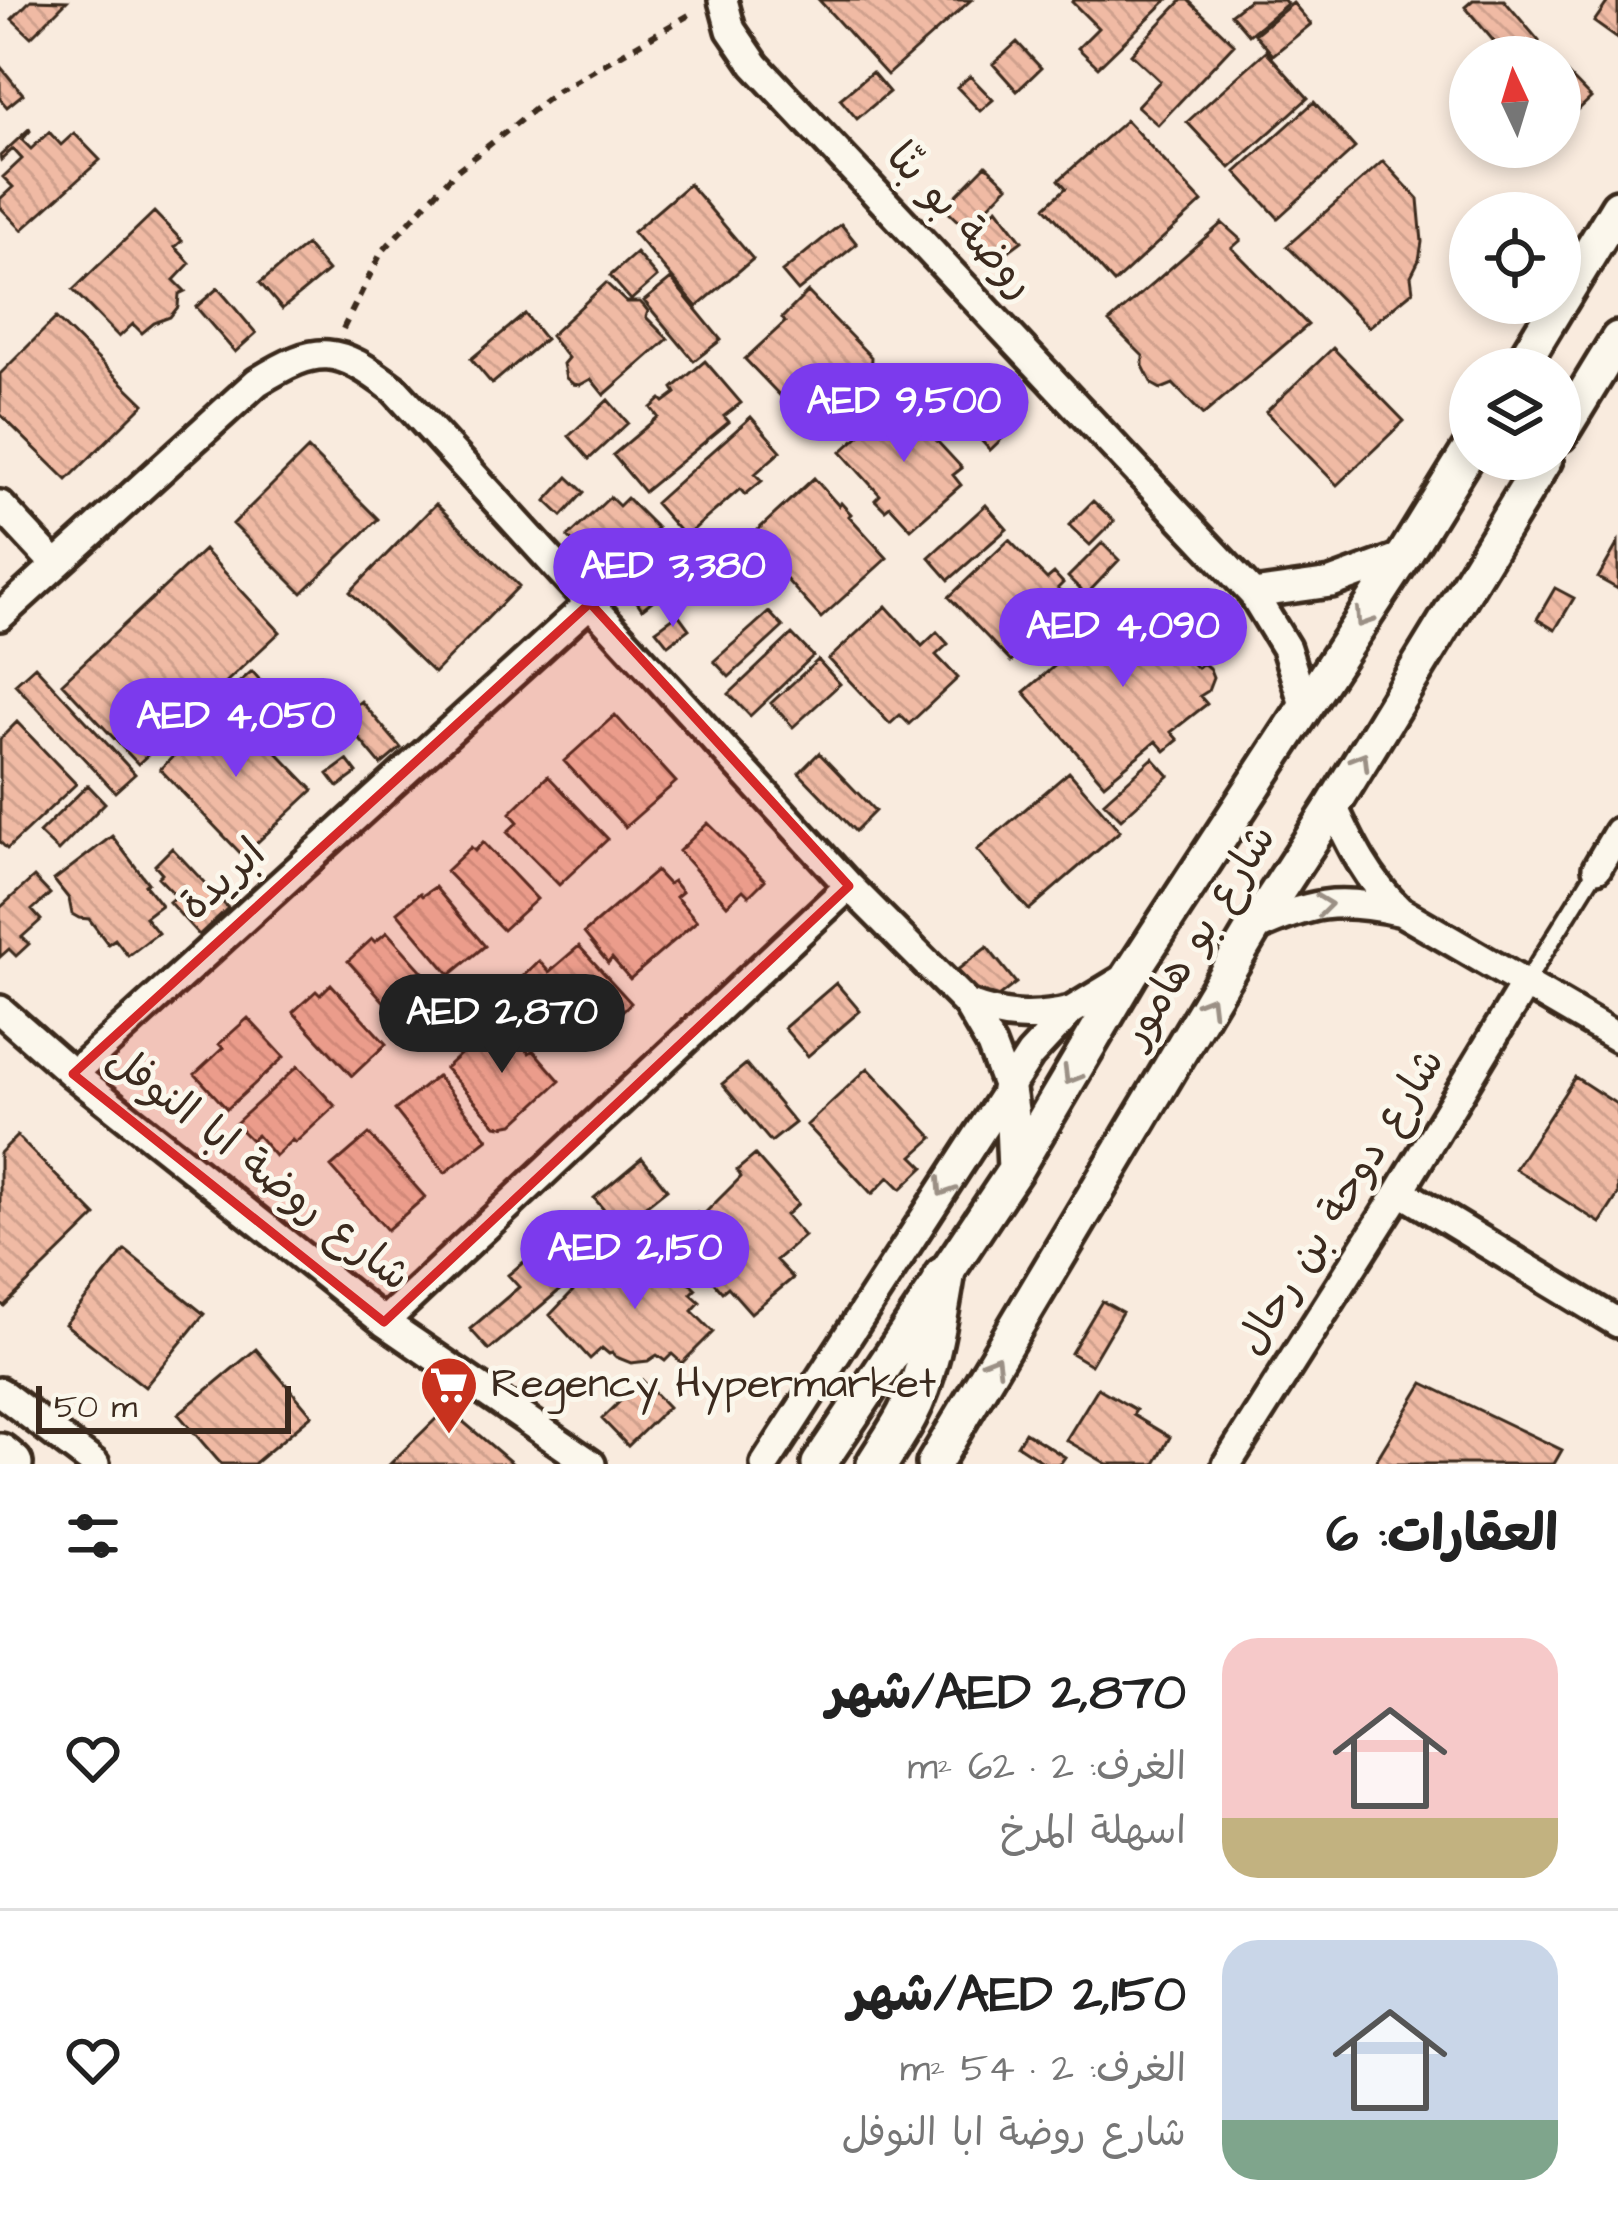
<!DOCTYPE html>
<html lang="ar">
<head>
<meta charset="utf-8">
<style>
  :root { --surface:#fff; --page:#f6f6f6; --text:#222; --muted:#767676; --line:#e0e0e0; --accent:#7c3aed }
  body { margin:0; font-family:"Architects Daughter","Playpen Sans Arabic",sans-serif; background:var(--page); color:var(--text); direction:rtl; height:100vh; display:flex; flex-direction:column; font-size:45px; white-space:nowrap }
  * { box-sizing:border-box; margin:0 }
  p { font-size:39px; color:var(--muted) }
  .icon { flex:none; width:66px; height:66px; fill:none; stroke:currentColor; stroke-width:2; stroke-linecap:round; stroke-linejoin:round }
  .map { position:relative; height:1464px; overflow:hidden; direction:ltr }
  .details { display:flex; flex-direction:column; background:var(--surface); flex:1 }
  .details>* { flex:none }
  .needle { width:78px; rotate:356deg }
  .fabs { position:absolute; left:1449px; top:36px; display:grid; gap:24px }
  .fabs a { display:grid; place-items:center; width:132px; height:132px; border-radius:50%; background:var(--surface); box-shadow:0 6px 18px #0003; font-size:60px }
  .scale { position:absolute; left:36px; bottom:30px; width:255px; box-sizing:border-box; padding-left:12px; border:6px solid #3b2a1e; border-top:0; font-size:33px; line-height:42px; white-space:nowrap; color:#3b2a1e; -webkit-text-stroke:9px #fbf7ec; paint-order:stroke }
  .price { position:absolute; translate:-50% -102px; padding:0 27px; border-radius:42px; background:var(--accent); color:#fff; font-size:39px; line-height:78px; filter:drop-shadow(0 3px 6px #0008) }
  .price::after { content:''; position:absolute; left:50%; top:72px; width:36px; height:27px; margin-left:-18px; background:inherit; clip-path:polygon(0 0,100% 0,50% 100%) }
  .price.current { background:#222; color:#fff }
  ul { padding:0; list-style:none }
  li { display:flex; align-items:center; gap:36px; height:300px; padding:0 60px }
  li+li { border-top:3px solid var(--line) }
  li span { display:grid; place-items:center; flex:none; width:336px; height:240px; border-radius:36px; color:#555 }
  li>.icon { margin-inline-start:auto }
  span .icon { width:144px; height:144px; fill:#fffc; stroke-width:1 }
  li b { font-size:51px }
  h2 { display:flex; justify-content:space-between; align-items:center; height:144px; padding:0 60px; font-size:51px }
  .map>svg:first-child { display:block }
</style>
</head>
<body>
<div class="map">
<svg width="1618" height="1464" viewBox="0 0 1618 1464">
  <defs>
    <pattern id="building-back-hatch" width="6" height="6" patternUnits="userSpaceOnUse" patternTransform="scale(3)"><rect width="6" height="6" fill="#f0baa4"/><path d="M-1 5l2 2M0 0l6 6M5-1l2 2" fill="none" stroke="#cfa08d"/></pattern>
  </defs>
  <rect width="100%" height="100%" fill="#f9ebde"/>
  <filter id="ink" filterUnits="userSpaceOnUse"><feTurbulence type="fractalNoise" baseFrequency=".00833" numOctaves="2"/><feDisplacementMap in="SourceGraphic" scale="24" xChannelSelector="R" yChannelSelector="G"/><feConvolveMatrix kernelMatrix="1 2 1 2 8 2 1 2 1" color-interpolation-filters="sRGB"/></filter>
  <g filter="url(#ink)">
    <path fill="url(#building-back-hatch)" stroke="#3b2a1e" stroke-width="3" d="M31 0 67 1 31 37 12 19Z
      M819 0H971L887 75Z
      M1074 0H1167L1098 67 1078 48 1098 28 1072 2Z
      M1182 0H1188L1234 44 1158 125 1137 106 1160 81 1131 54Z
      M1249 0H1284L1287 4 1249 35 1231 14Z
      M1473 0H1504L1539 41 1520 57H1507L1465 7Z
      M1609 0H1618V39L1594 22Z
      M1293 3 1311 24 1273 55 1255 34Z
      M1017 42 1041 68 1017 91 993 64Z
      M1266 51 1308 98 1230 168 1187 122Z
      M0 66 23 94 7 107 0 99Z
      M1560 66 1591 98 1564 123 1560 119Z
      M872 72 889 92 857 119 840 99Z
      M970 76 993 100 980 111 957 87Z
      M1314 102 1355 148 1278 218 1236 172Z
      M1126 120 1202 202 1114 283 1045 207 1066 188 1059 180Z
      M29 129 30 131 22 140 31 149 49 132 61 145 74 133 100 160 22 230 0 207V199L13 187 3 177 22 159 13 149 1 160 0 156Z
      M1383 161 1418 199 1422 242 1419 260 1411 276 1413 291 1369 327 1287 246Z
      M986 165 1008 186 966 229 944 208Z
      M689 184 753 259 697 307 633 232Z
      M997 208 1022 241 994 262 968 230Z
      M154 212 182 241 175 247 190 263 174 280 185 291 179 294 178 307 170 317 154 323 142 333 133 324 119 337 73 290Z
      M1222 223 1241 240 1232 248 1308 325 1203 415 1173 384 1161 389 1152 384 1143 366V356L1109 322Z
      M841 224 857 244 798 291 782 272Z
      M306 245 328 271 282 309 260 283Z
      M636 253 657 277 631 300 610 276Z
      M671 279 721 340 694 361 644 301Z
      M606 283 626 302H640L644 306 648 311 646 317 668 339 604 395 591 379 580 385 573 384 566 378 563 364 568 358 550 336Z
      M218 288 256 333 235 352 196 307Z
      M808 292 871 357 870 380 812 429 745 359 785 322 782 318Z
      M525 314 545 339 492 384 471 359Z
      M56 318 144 404 67 480 0 414V374Z
      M1333 348 1404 421 1337 485 1266 412Z
      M705 361 741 403 724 416 729 422 644 492 613 455 658 417 651 408 661 399 664 402 676 393 673 388Z
      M608 400 628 423 589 459 569 436Z
      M899 400 962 468 953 475 961 485 911 529 890 506 885 510 875 500 880 495 841 452Z
      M986 404 1011 430 990 450 965 423Z
      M751 417 781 451 755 474 762 481 745 495 740 489 685 537 655 503Z
      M308 449 378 519 302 593 233 524Z
      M568 477 584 492 562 516 546 501Z
      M814 478 839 506 841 503 851 514 849 516 887 558 821 618 749 538Z
      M610 497 619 506 627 498 657 528 648 537 655 544 613 584 568 537Z
      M1093 501 1114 521 1090 545 1069 525Z
      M436 504 519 586 434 673 350 592Z
      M986 505 1007 529 949 580 929 557Z
      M1009 540 1047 579 1054 573 1063 583 1058 588 1078 609 1028 655 1024 650 1011 662 949 597Z
      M1102 543 1119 560 1086 595 1068 577Z
      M1618 543V589L1598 578Z
      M204 550 280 632 138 764 62 683Z
      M656 569 670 587 642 609 629 590Z
      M1555 588 1574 598 1555 630 1537 619Z
      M1141 592 1157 610 1150 615 1161 627 1168 622 1194 651 1187 658 1197 668 1203 663 1209 668 1213 678 1208 691 1200 696 1207 704 1171 732 1178 740 1165 751 1156 741 1104 784 1024 692Z
      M886 606 922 646 937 632 948 644 936 655 958 678 909 724 900 715 890 724 829 659Z
      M769 612 783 627 729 677 714 661Z
      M678 614 689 629 668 645 656 630Z
      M792 634 813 656 750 716 729 694Z
      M818 660 840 684 793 727 771 703Z
      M35 666 135 774 115 792 15 684Z
      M252 671 296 721 272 742 228 692Z
      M361 701 401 748 381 765 341 717Z
      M229 703 313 790 243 856 160 769Z
      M615 715 676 782 625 827 564 761Z
      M17 722 76 784 7 849 0 842V739Z
      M819 753 875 811 855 831 799 773Z
      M1153 758 1169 776 1121 819 1104 802Z
      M347 760 357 773 338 787 328 774Z
      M1069 772 1120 831 1029 910 977 850Z
      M548 776 608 839 559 885 507 832 518 822 510 813Z
      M88 785 105 803 58 851 39 833Z
      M708 823 765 880 749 896 743 890 727 905 679 851Z
      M112 836 148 883 145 885 161 905 145 917 158 933 128 956 115 939 108 944 89 919 79 918 72 914 69 899 54 880Z
      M483 842 537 899 503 930 446 871 471 847 475 851Z
      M172 848 228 908 199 935 169 902 176 896 158 877 162 873 155 865Z
      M656 871 668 884 673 881 682 892 676 897 697 921 630 979 612 958 608 963 584 933Z
      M34 877 50 894 32 910 41 920 22 937 29 944 16 956 9 949 0 957V908Z
      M435 887 485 946 450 975 397 912 420 893 422 896Z
      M387 932 440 991 403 1023 348 961 372 939 375 942Z
      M579 946 631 1003 597 1034 589 1026 573 1041 518 981 539 961 549 972Z
      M987 947 1016 983 985 1007 956 971Z
      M836 983 860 1011 808 1056 784 1028Z
      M331 984 386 1044 352 1076 293 1012 316 991 320 995Z
      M248 1018 284 1057 227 1109 195 1074 223 1048 219 1044Z
      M498 1021 509 1033 500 1041 505 1047 516 1038 529 1053 533 1050 560 1081 513 1124 502 1126 496 1125 445 1068Z
      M746 1064 795 1123 771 1142 722 1084Z
      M298 1066 335 1106 295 1143 292 1140 275 1156 257 1135 251 1140 235 1124Z
      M868 1068 933 1138 913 1156 924 1167 901 1189 889 1177 872 1194 807 1125Z
      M437 1076 488 1139 445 1173 395 1110Z
      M1575 1077 1618 1105V1195L1600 1223 1515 1169Z
      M369 1134 425 1197 387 1230 331 1167Z
      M17 1136 96 1216 4 1306 0 1303V1153Z
      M755 1155 798 1204 786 1215 804 1236 776 1260 793 1278 751 1313 728 1287 722 1292 687 1252 696 1244 681 1227 697 1213 701 1217 741 1177 737 1170Z
      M642 1158 667 1189 637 1213 651 1230 633 1245 594 1198Z
      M600 1216 622 1243 570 1285 543 1252 562 1237 567 1243Z
      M655 1248 696 1289 691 1294 700 1302 692 1311 713 1332 682 1363 672 1354 665 1361 657 1355 648 1361 631 1363 616 1357 612 1353 609 1354 602 1348 590 1359 550 1315 590 1273 596 1279 612 1264 617 1269 636 1250 645 1259Z
      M125 1250 204 1314 145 1387 65 1324Z
      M532 1255 561 1289 489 1350 470 1329 519 1287 508 1275Z
      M1102 1301 1122 1312 1091 1365 1071 1353Z
      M256 1349 312 1415 254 1464H221L178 1414Z
      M642 1380 668 1407 628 1446 602 1419Z
      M1423 1383 1562 1450 1554 1464H1374Z
      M1098 1388 1136 1410 1133 1415 1170 1437 1155 1464H1107L1066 1440Z
      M447 1408 513 1464H390Z
      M1025 1432 1065 1457 1060 1464H1046L1017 1445Z"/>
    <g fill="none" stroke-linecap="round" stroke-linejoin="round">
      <defs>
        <path id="service" d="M1525 984 1597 868"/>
        <path id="minor" d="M723 0 731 30 755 65 1253 594 1286 648 1305 708
          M0 505 56 565
          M1253 594 1331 583 1404 556
          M0 616 257 382C320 343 337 346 395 390L849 886 967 1004 991 1045 1008 1090
          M1333 806C1351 846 1368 880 1400 911L1618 1038
          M1597 868 1618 832
          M1253 929C1310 903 1336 897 1398 911
          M967 1004C1003 1018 1033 1020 1071 1011
          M0 1010 73 1074 384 1322 591 1464
          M73 1074 590 603
          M1400 1191 1618 1323
          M384 1322 849 886
          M0 1392 95 1464
          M765 1464 1030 1055 1071 1011 1127 977
          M1227 1464 1400 1191 1525 984"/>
        <path id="tertiary" d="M1560 302 1618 207
          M1519 369 1559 303
          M1560 434 1618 339
          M1008 1090 1013 1123 1015 1170
          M819 1464 1015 1170 1130 975 1404 556 1470 449
          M934 1464 1253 929 1333 806 1545 459"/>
        <path id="secondary" d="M0 1454 12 1464
          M877 1464C887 1448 898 1432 907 1415 929 1373 936 1324 944 1277"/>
      </defs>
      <use href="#service" stroke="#3b2a1e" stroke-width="22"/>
      <use href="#minor" stroke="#3b2a1e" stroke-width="36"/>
      <use href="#tertiary" stroke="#3b2a1e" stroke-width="42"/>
      <use href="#secondary" stroke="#3b2a1e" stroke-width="48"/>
      <path stroke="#3b2a1e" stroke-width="6" stroke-dasharray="9 9" stroke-linecap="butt" d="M343 329 381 253 455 172 556 92 696 11"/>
      <use href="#service" stroke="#fbf7ec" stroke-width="14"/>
      <use href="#minor" stroke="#fbf7ec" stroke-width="27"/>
      <use href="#tertiary" stroke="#fbf7ec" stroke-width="33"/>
      <use href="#secondary" stroke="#fbf7ec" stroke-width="39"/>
    </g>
    <defs><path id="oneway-chevron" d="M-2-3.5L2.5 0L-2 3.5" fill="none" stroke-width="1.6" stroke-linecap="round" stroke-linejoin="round" transform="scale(3)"/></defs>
    <g stroke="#9b9085">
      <use href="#oneway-chevron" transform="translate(1363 619) rotate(123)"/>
      <use href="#oneway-chevron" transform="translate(1361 760) rotate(-59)"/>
      <use href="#oneway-chevron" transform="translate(1324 905) rotate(-7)"/>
      <use href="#oneway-chevron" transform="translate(1208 1004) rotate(-59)"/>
      <use href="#oneway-chevron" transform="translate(1071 1076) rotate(121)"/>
      <use href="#oneway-chevron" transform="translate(944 1188) rotate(123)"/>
      <use href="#oneway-chevron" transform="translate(994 1363) rotate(-59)"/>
    </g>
  </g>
  <path fill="#d62828" fill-opacity="0.2" stroke="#d62828" stroke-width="9" stroke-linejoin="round" d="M590 603 849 886 384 1322 73 1074Z"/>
  <defs>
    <symbol id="supermarket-pin" viewBox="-11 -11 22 30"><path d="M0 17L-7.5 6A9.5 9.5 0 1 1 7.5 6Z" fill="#c8321e" stroke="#fbf7ec"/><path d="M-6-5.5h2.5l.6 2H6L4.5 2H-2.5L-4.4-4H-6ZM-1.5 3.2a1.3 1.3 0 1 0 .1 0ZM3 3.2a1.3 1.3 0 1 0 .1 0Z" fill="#fff"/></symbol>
  </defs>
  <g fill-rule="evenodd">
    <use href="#supermarket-pin" x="416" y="1352" width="66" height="90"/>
  </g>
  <g text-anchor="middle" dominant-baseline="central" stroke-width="10" stroke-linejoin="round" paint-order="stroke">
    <g font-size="42" fill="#3b2a1e" stroke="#fbf7ec">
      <text transform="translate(960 221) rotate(47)">روضة بو بنّا</text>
      <text transform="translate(223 880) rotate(-42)">ابريدة</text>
      <text transform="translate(1199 936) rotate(-58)">شارع بو هامور</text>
      <text transform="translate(258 1168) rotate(38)">شارع روضة ابا النوفل</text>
      <text transform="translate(1341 1202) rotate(-58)">شارع دوحة بن رحال</text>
    </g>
    <g font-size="42" fill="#3b2a1e" stroke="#fbf7ec" text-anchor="start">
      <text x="491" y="1385">Regency Hypermarket</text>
    </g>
  </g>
</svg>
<div class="fabs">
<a><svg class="needle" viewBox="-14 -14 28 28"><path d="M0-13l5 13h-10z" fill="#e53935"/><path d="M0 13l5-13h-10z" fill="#767676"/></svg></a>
<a><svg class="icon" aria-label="locate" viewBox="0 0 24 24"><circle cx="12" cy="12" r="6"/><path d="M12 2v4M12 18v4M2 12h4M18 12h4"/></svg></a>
<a><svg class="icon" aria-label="layers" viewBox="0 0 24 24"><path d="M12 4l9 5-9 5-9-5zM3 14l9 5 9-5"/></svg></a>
</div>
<div class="scale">50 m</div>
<b class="price" style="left:904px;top:465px">AED 9,500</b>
<b class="price" style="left:673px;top:630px">AED 3,380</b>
<b class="price" style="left:1123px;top:690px">AED 4,090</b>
<b class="price" style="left:236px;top:780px">AED 4,050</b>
<b class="price current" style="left:502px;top:1076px">AED 2,870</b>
<b class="price" style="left:635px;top:1312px">AED 2,150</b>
</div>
<section class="details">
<h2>العقارات: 6<svg class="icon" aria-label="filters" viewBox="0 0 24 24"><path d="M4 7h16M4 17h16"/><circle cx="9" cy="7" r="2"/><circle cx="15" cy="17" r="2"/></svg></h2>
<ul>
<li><span style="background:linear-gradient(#f6c9c9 75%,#c2b280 0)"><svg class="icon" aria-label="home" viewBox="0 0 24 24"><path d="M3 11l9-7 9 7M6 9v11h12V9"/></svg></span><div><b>AED 2,870/شهر</b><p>الغرف: 2 · 62 m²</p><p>اسهلة المرخ</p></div><svg class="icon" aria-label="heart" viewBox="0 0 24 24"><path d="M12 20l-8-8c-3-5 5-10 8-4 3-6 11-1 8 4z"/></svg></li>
<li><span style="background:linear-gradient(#c9d6e8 75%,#7fa58c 0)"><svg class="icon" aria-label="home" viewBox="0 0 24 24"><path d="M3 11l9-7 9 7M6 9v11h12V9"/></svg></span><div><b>AED 2,150/شهر</b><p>الغرف: 2 · 54 m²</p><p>شارع روضة ابا النوفل</p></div><svg class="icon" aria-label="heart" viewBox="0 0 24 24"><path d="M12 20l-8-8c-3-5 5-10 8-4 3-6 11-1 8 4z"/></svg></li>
</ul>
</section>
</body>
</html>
